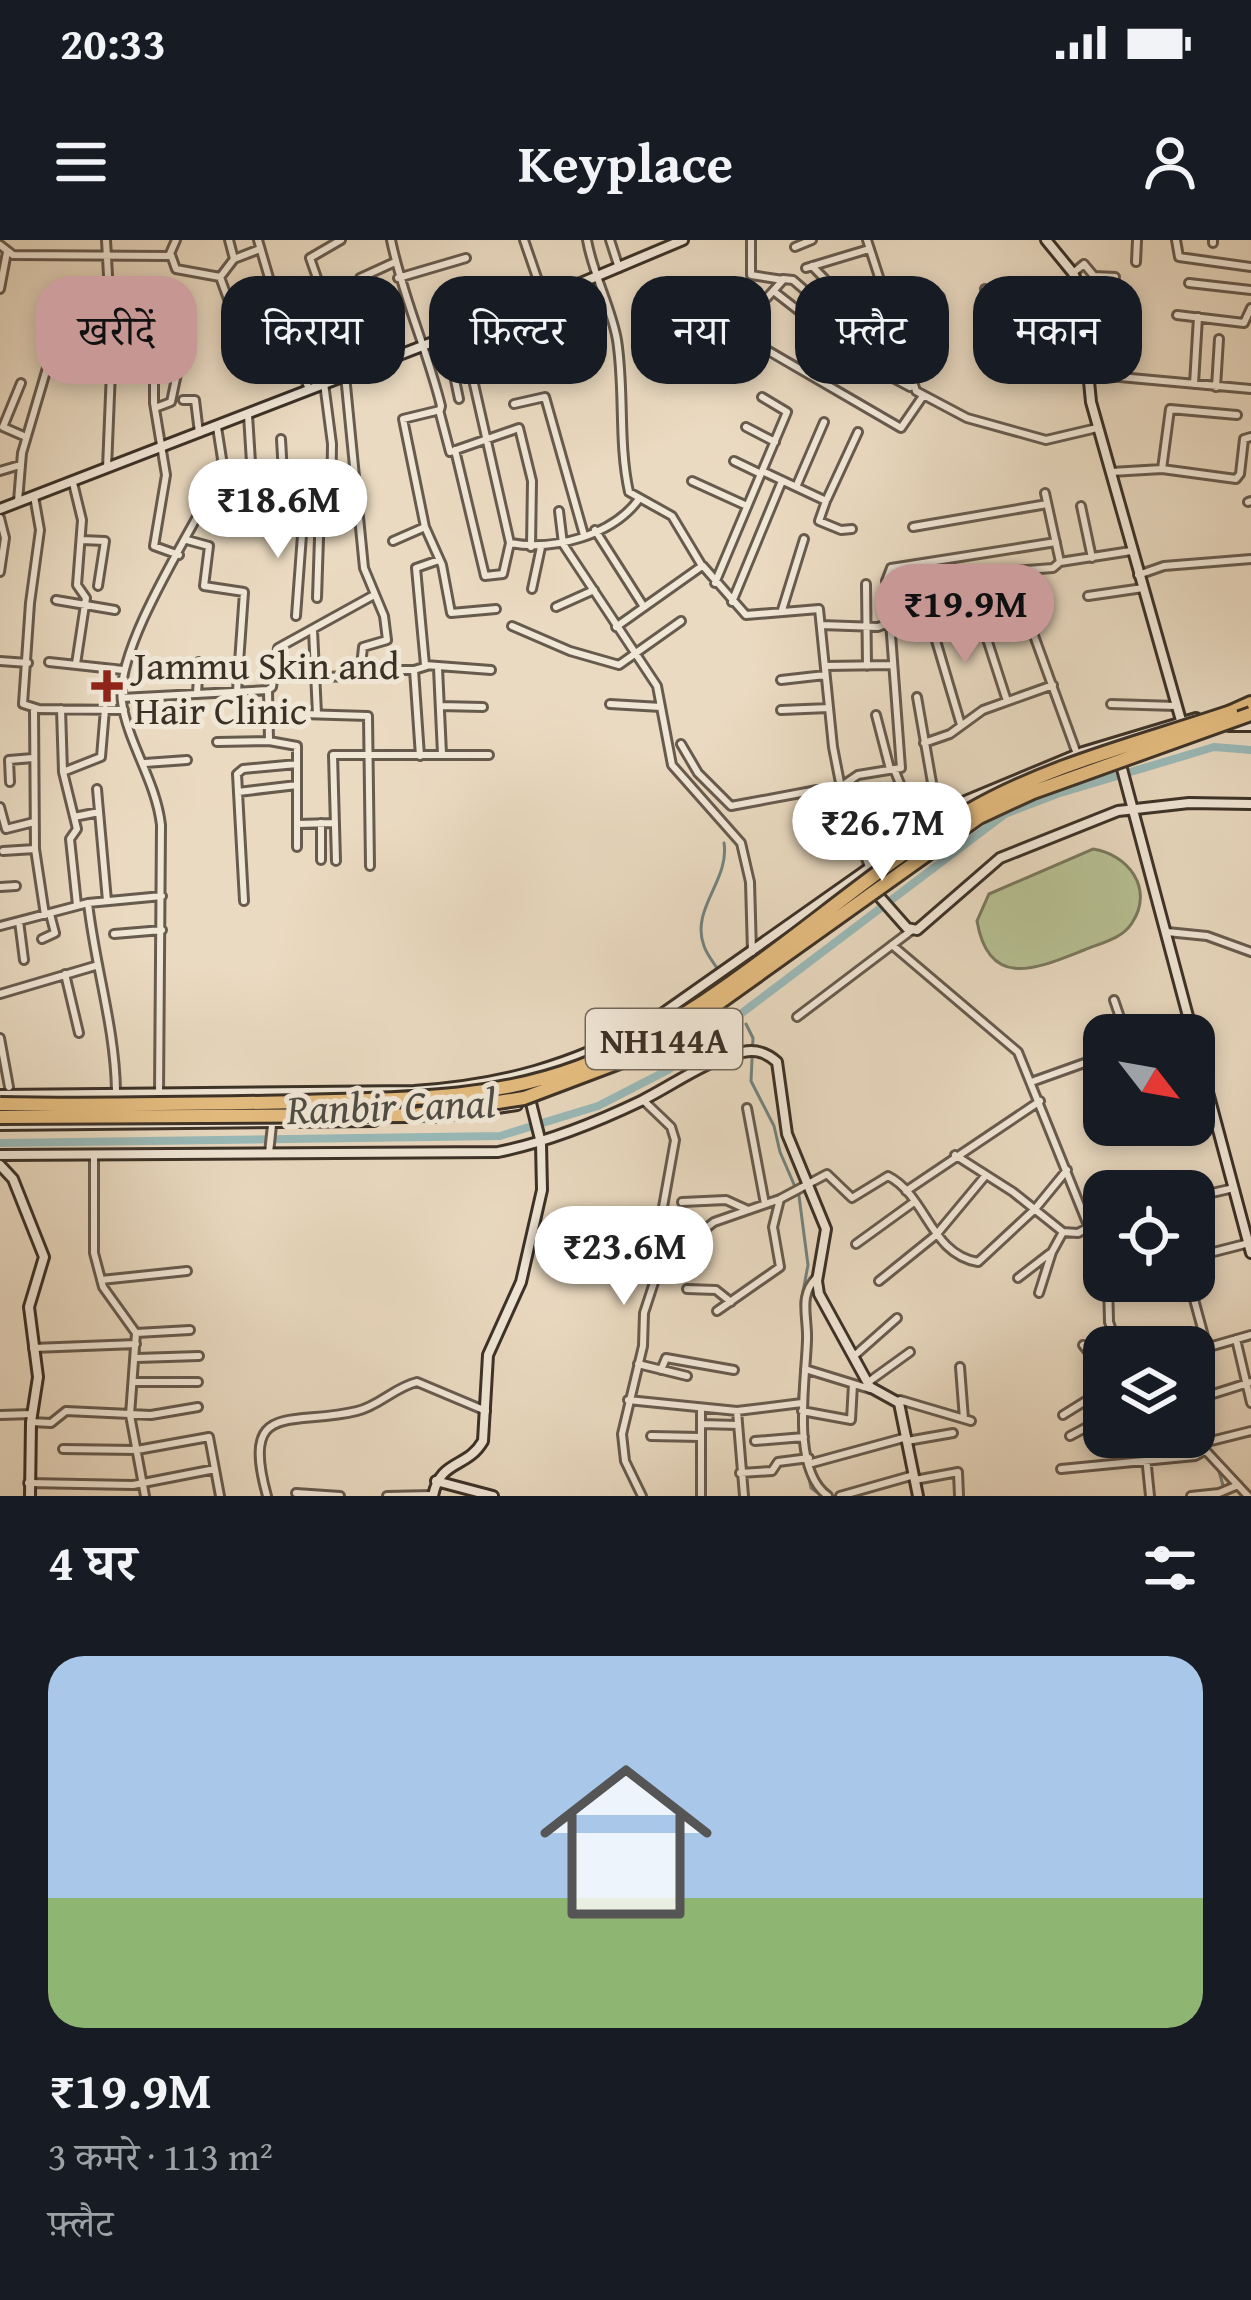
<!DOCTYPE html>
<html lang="hi">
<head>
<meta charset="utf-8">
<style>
  :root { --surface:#171b24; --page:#242831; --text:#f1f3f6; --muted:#9ea1a6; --accent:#c59692 }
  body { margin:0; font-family:"Gentium Book Plus","Noto Serif Devanagari",serif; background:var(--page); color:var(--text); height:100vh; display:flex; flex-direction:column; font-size:45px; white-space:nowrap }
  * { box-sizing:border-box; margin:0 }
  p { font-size:39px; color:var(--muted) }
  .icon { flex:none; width:66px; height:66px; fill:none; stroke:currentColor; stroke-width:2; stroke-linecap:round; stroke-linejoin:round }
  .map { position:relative; height:1256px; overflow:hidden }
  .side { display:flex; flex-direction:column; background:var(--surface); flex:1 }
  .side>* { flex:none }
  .top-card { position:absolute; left:36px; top:36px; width:1179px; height:108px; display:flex; gap:24px }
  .needle { width:78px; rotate:121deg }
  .fabs { position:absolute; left:1083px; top:774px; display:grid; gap:24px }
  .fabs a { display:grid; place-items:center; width:132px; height:132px; border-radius:24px; background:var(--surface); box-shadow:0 6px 18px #0003; font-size:60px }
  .price { position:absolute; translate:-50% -102px; padding:0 27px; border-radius:42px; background:#fff; color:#222; font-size:39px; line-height:78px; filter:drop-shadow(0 3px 6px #0008) }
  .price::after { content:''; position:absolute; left:50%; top:72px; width:36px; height:27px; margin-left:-18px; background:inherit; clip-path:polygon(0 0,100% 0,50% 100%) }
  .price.active { background:var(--accent); color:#111 }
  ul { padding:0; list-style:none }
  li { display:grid; align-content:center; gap:24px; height:636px; padding:0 48px }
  li span { display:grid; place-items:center; height:372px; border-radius:36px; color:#555 }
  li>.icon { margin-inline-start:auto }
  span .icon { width:216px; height:216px; fill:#fffc; stroke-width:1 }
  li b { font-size:51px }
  h2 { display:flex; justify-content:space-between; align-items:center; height:144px; padding:0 48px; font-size:51px }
  .pill { padding:0 42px; border-radius:36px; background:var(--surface); box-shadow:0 6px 18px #0003; font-size:42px; line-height:108px }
  .pill.active { background:var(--accent); color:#111 }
  .status { display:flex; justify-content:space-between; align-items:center; height:84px; padding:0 60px; background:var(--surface); direction:ltr }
  .status svg { height:33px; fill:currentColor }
  header { display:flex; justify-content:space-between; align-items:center; height:156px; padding:0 48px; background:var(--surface); font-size:54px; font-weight:600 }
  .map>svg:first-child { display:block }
</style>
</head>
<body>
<div class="status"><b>20:33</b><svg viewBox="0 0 49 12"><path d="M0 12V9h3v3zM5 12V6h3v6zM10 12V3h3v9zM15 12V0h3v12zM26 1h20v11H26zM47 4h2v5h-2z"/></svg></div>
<header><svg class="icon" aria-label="menu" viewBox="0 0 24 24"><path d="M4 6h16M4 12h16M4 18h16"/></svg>Keyplace<svg class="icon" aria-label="person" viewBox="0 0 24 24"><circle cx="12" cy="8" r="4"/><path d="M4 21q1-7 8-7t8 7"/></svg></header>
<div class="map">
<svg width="1251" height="1256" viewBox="0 0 1251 1256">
  <rect width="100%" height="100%" fill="#eadac1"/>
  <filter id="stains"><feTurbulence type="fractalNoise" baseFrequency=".00167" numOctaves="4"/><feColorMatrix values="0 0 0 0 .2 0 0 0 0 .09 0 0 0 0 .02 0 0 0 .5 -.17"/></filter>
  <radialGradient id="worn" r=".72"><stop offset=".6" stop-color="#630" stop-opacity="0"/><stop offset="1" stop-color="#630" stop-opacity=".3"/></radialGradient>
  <path fill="#b6c093" stroke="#78785d" stroke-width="3" d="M1093 609C1127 614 1155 648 1132 683 1122 699 1101 703 1084 710 1038 728 989 751 977 681L989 654Z"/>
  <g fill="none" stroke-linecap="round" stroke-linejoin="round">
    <path stroke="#73837f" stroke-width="3" d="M719 731C714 723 707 715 704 706 690 669 730 640 724 603
      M746 784 753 798 751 841 774 886 780 912 799 956 808 1025 801 1062 804 1099
      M1188 1197 1218 1228 1226 1256
      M802 1207 798 1165 804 1109
      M808 1233 811 1248 822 1256"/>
    <path stroke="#99bab9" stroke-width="8" d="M0 903 500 896 598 866 668 830 734 779 1005 574 1057 554 1214 507 1251 510"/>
    <defs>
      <path id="street" d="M106 0 112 107 107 228
        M229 0 234 19
        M258 0 283 86 309 149
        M391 0C403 58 427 109 441 166L440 170 403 179 425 287 442 325 451 373 496 369
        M524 0 544 58
        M587 0C593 35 611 66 617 100 625 151 618 202 629 252L672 276 702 326 616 387
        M610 0 619 28
        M751 0V35L783 40 754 72 760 106 901 188 923 156
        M867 0 916 151 967 178 1046 200 1097 188
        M1176 0 1179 17 1251 27
        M1213 3V0
        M0 5 13 15 169 16 176 0
        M795 7 812 0
        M171 15 176 29 220 37 228 59 273 56
        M1136 22 1137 0
        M812 26 855 70 871 65
        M806 28 869 9
        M1073 33 1084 24 1094 36 1115 37
        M221 36 234 19 260 9
        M360 38 395 22
        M398 38 466 18
        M783 39 793 40 845 85
        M1189 43 1251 50
        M108 48H153
        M0 49 7 12
        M985 49 1037 78 1085 83
        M456 53 470 88
        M776 53 867 124 910 147
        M171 66 154 137V163L166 235 154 306 179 315
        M374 67 393 117
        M890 75 940 57
        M1177 75 1244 83 1251 68
        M462 91 510 303C553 311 612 296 639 259
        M446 97 459 159
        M296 115 338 98 310 18 341 0
        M1086 116H1125L1128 93
        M860 119 871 107 897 99
        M1087 134 1251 149
        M21 143 3 187 26 197
        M324 143 332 204 331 268
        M1194 144 1198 77
        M1216 147 1219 99
        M183 160H195L199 193
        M514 164 545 157 584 295
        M155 168 171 162 190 72
        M439 170 450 212 519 188 532 241 531 307
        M248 175 254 270
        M746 187 775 202
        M281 199 285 269
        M455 210 485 336 503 334 510 303
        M734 221 761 234
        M1162 229 1170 169 1237 175
        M0 231 20 225
        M762 231 826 261 819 281 841 290 852 289
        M1111 232 1162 229 1236 239 1240 234 1244 199 1251 197
        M692 241 747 266
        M73 243 82 280 77 345 86 358 76 424
        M796 247 824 182
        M1045 253 1060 322 1131 311
        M34 256 40 290 30 363 23 464 39 469 124 470
        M827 259 858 192
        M18 261 22 213 52 111 49 65
        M1248 262 1251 261
        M205 264 254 270 357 266
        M1081 266 1092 318
        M559 271 563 304 657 446 672 525 741 603 750 642 752 712
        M0 278 5 298 0 332
        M913 287 1047 264
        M595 290 644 367
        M82 300 105 301 98 346
        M187 300 209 306 204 346 244 352 237 451
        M393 301 425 287
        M439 320 416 328 425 425 491 430
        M1060 322 1053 328 1014 331 1012 335 1077 514
        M703 326 746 375 819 369 833 507 841 548 869 627
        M1138 335 1164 326 1251 319
        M886 341 891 328 1056 302
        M715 343 787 172 762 157
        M866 344 867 426
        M532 349 541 307
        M1088 356 1143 348
        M317 358 320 268
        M56 360 115 370
        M732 362 782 241
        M556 367 594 350
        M782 370 804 299
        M296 376 304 268
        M929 377 961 485
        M821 385 878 387 899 379 977 368 1007 461
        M512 386 570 411 619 425 681 381
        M313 390 317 474
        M0 421 28 423
        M49 422 123 430
        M825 426 892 425
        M438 428 442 514
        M374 430H414L427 426
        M414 430 420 516
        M316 437 360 436 363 407 387 400 384 376 364 328 345 135
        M781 440 825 435
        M268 450 269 501 297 506V607
        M197 453 199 422
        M917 457 938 577
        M122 458 268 450 272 447 278 408 374 355
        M610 464 661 467
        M1111 464 1176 466
        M440 466 483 467
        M34 469 35 609 45 675
        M61 469 63 532 77 589 70 599 77 665
        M781 470 829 468
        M269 473 368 476 370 626
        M876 475 890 529
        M217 502 269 501
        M924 503 950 494 983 470 1053 445
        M681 504 698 533 731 566 817 550 833 552 858 535 901 528 890 381
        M145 523 187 520
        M894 529 919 590
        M63 532 101 517 105 469
        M10 542 9 520 33 518
        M97 549 107 661
        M238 552 297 545
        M0 567 6 589 34 582
        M74 577 99 572
        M297 584 335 583
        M3 611 35 609
        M321 620V583
        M336 621 333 515H489
        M0 647 16 646
        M244 661 237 534 243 529 297 524
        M88 663C95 726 115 787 116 851
        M19 681 24 720
        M0 686 88 663 162 656
        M1167 692 1207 696 1251 712
        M114 694 162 690
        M42 699 55 693 50 674
        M892 705 1018 812 1104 1025
        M65 734 79 793
        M0 754 95 726
        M1114 760 1126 795
        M797 777 912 690
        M0 798 9 847
        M1034 841 1104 816
        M159 855 161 585C156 541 128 504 122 462 114 408 195 286 220 234L222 219 217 187
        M747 868 765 964
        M269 913 272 885
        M94 914V1013L103 1047 136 1093 130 1175 145 1256
        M955 915 1013 952 1063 992 1078 993 1104 979
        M906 951 1040 861
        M1194 957 1234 948
        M682 962 726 960 748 970
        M700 993 714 982 780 959 827 934 852 958 888 936C927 956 930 1014 978 1022L1035 969 1067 930
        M856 1004 914 962
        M1194 1017 1249 1003
        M817 1037C798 1056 808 1076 807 1100 806 1140 790 1229 828 1256
        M1018 1038 1049 1014
        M101 1040 187 1031
        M879 1041 936 995 986 935
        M1108 1041 1109 1082 1118 1107
        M1189 1041 1207 1107
        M687 1049 716 1050 731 1062
        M1039 1053 1052 1012 1063 992
        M717 1071 780 1027 773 987 780 959
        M136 1093 190 1090
        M1236 1099 1251 1163
        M1083 1105 1104 1132
        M33 1108 136 1104
        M1195 1111 1251 1095
        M853 1117 897 1078
        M137 1118 199 1116
        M638 1124 687 1136
        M960 1127 964 1179
        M805 1129 870 1149
        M661 1130 666 1118 734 1130
        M133 1142H198
        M1251 1142 1194 1160 1211 1201 1251 1191
        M867 1143 910 1112
        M628 1160 737 1171 802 1163
        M900 1160 971 1181
        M701 1170V1256
        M737 1171 744 1256
        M802 1171 851 1180 853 1144
        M0 1175 32 1174
        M1063 1175 1092 1157 1104 1178 1070 1196
        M31 1182 51 1183 66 1171 151 1175 198 1167
        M701 1184 738 1185
        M651 1196 700 1197
        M1144 1197 1150 1256
        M1193 1197 1248 1256
        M755 1201 804 1197
        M907 1201 953 1193
        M63 1209 137 1210 209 1197 220 1256
        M812 1223 907 1197
        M1061 1229 1195 1216 1206 1210
        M740 1233 772 1231 778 1222 809 1218
        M915 1240 958 1232 959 1256
        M28 1243 133 1245 215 1229
        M296 1253 340 1256
        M267 1256C240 1159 291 1187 357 1171 379 1166 395 1147 417 1142L486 1171
        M387 1256 433 1255
        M642 1256 625 1221 622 1194 643 1106 644 1073 662 1018 663 967 675 900 671 887 643 860
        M840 1256 914 1235
        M1191 1256 1219 1253 1238 1245"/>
      <path id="secondary" d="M1046 0 1073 33 1080 48 1091 162 1182 484
        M0 269 526 66 683 0
        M1229 486H1251
        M1121 525 1193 795
        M877 654 907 688 917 690 1000 618 1118 571 1189 563 1251 564
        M1194 800 1251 1013
        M0 855 414 851C502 845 571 826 649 783L963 562 1083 512 1196 478
        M437 877 517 865
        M0 885 374 881
        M0 915 498 912C548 902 595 883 641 861 675 844 704 821 743 812 757 809 767 813 777 822L787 894 826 989 817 1041 819 1054 870 1147 899 1163 918 1256
        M0 925 13 939 44 1017 29 1067 38 1137 31 1182 30 1256
        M436 1241 493 1256
        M433 1256C440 1219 467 1229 483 1201L488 1115 521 1042 542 950 541 903 529 855"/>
      <path id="highway" d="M1231 472 1251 463"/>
    </defs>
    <use href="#street" stroke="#675b4e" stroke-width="12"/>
    <use href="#secondary" stroke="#3b3127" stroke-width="14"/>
    <use href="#highway" stroke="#3b3127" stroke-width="18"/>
    <use href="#street" stroke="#f1e7d7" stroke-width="6"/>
    <use href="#secondary" stroke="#f1e7d7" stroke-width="8"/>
    <use href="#highway" stroke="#e5bd80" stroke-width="12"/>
    <defs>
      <path id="highway-bridge" d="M0 864C100 866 201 864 301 862 397 859 488 861 579 827 720 775 838 649 967 572 1047 525 1143 502 1231 472
        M0 877 414 875 524 858 622 821 685 787 979 577 1033 552 1251 474"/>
    </defs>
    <use href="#highway-bridge" stroke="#3b3127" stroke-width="18" stroke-linecap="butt"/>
    <use href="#highway-bridge" stroke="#e5bd80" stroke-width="12"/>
  </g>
  <path fill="#8f2418" stroke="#f1e7d7" stroke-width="4.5" d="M101 428h12v12h12v12h-12v12h-12v-12h-12v-12h12z"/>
  <g text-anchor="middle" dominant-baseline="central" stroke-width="10" stroke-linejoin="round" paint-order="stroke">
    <rect fill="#f1e7d7" stroke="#72685c" stroke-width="3" x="586" y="769" width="156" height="60" rx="9"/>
    <g font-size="36" font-weight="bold" fill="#3b3127">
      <text x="664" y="799">NH144A</text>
    </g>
    <g font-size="39" fill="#3b3127" stroke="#f1e7d7" text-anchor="start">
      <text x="134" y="424">Jammu Skin and<tspan x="134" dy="45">Hair Clinic</tspan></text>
    </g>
    <g font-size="42" font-style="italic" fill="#4e4c44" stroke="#f1e7d7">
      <text transform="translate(391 865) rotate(-2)">Ranbir Canal</text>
    </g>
  </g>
  <rect width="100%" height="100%" filter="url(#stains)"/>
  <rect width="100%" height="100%" fill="url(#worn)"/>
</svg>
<div class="fabs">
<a><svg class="needle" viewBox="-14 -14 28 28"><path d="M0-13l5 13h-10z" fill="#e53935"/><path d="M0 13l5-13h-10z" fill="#9ea1a6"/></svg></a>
<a><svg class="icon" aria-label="locate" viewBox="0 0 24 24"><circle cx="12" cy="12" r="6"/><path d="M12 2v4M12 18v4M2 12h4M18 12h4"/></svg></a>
<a><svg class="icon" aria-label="layers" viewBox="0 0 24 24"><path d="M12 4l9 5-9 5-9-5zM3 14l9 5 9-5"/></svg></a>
</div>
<b class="price" style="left:278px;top:321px">₹18.6M</b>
<b class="price active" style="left:965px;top:426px">₹19.9M</b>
<b class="price" style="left:882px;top:644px">₹26.7M</b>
<b class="price" style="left:624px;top:1068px">₹23.6M</b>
<div class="top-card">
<a class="pill active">खरीदें</a>
<a class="pill">किराया</a>
<a class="pill">फ़िल्टर</a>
<a class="pill">नया</a>
<a class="pill">फ़्लैट</a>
<a class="pill">मकान</a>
</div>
</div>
<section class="side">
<h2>4 घर<svg class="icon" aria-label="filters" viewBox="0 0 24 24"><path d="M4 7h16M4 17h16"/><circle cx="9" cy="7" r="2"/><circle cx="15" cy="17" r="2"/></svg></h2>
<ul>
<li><span style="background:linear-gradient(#a9c7e8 65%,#8fb573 0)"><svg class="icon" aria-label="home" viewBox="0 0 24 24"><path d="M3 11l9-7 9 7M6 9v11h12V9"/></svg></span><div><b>₹19.9M</b><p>3 कमरे · 113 m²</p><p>फ़्लैट</p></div></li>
</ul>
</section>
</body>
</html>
